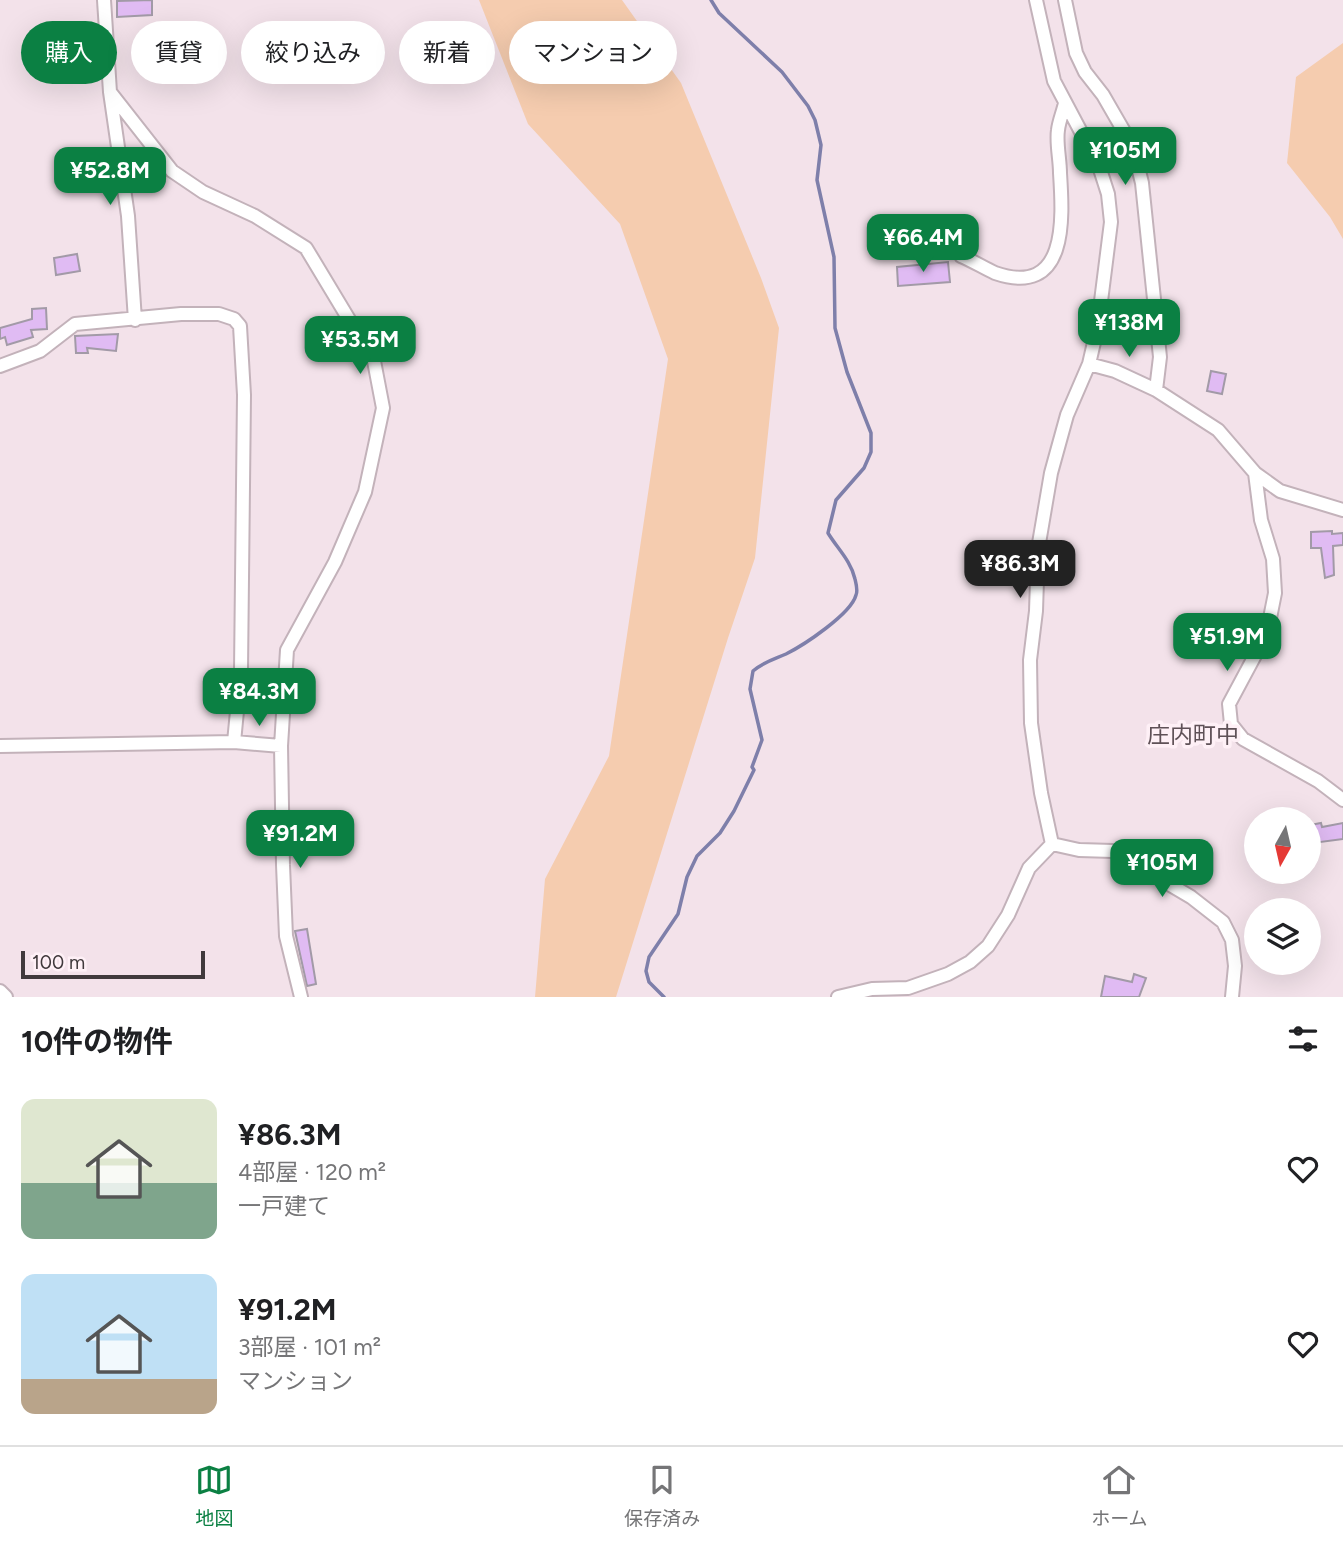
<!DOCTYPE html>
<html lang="ja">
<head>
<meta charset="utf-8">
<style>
  :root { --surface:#fff; --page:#f6f6f6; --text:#202124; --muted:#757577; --line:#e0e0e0; --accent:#0b8043 }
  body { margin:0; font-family:Figtree,"Noto Sans JP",sans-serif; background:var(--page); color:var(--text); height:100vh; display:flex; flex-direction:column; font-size:26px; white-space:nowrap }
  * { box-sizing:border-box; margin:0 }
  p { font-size:23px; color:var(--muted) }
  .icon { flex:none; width:38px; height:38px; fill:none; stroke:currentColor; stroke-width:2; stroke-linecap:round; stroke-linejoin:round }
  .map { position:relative; height:997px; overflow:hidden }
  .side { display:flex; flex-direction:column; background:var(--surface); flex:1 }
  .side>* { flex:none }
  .guide { position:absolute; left:21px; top:21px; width:700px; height:63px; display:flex; gap:14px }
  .needle { width:46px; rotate:188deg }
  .fabs { position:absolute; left:1244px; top:807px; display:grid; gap:14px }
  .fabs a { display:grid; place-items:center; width:77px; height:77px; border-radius:50%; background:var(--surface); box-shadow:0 7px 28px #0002; font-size:35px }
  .scale { position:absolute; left:21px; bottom:18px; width:184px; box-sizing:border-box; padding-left:7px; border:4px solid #40393c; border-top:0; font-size:19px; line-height:24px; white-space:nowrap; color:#40393c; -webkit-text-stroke:5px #fef0f6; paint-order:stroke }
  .price { position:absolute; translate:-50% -60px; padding:0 16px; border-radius:14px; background:var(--accent); color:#fff; font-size:23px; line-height:46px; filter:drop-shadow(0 2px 4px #0008) }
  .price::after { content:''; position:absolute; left:50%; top:42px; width:21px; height:16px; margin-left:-10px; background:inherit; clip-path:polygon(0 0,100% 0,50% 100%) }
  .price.selected { background:#222; color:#fff }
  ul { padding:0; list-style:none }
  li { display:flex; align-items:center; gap:21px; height:175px; padding:0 21px }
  li span { display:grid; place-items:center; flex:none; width:196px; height:140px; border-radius:14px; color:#555 }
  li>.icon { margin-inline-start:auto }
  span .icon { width:84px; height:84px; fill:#fffc; stroke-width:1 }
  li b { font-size:30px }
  h2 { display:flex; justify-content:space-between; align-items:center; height:84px; padding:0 21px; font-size:30px }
  .chip { padding:0 24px; border-radius:32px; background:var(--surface); box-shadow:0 7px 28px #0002; font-size:24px; line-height:63px }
  .chip.selected { background:var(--accent); color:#fff }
  .menu { display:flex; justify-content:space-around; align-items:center; height:98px; border-top:2px solid var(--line); background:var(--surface); font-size:19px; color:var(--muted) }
  .menu a { display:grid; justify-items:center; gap:4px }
  .menu .selected { color:var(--accent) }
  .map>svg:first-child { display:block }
</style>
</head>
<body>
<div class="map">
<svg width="1343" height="997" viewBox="0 0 1343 997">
  <rect width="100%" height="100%" fill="#f3e2ea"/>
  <path fill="#f5ccaf" d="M479 0H622L681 83 761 278 779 328 755 558 728 638 616 997H535L545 879 609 756 668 359 620 224 528 124Z
    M1343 43V239L1330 217 1287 163 1296 77Z"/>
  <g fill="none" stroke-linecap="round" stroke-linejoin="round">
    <path stroke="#7e7faa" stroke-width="3.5" d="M664 997 649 982 646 971 649 957 678 914 687 877 697 856 720 833 734 811 754 770 752 767 762 740 750 689 753 671C763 662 775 659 786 654 804 645 851 614 856 595 858 591 856 583 855 579 851 561 837 548 828 533L836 500 864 468 871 452V433L847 372 835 328 834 257 817 180 821 145 815 120 808 106 782 72 719 13 711 0"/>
  </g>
  <path fill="#e0bbf3" stroke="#a29aa7" stroke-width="2" d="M152 0V15L117 17V1Z
    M936 219 945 238 936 243 926 223Z
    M77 254 80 271 56 275 54 258Z
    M948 262 950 282 898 286 897 267Z
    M46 308 47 329 31 330 33 337 7 345 5 337 0 339V328L32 319V309Z
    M118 334 116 351 87 348 88 353H76L75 336Z
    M1211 371 1226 374 1222 394 1207 391Z
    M1332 531V534L1343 533V545L1333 546 1334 575 1325 578 1321 548H1311V532Z
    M1321 823 1322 827 1343 823V839L1313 843 1310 825Z
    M307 929 316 984 307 986 295 931Z
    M1134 974 1146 978 1139 997H1101L1105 976 1132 982Z"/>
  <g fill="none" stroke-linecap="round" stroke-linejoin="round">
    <defs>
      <path id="street" d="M104 0 110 92 128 216 135 320
        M1036 0 1054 81 1099 166 1108 194 1111 222 1098 325 1089 364 1067 415 1051 473 1038 549 1036 611 1030 660 1031 723 1041 793 1052 844
        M1065 0 1076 53 1085 72 1103 95 1133 147 1142 183 1160 357 1156 390
        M110 92 172 171 203 192 255 216 306 248 374 361 383 408 365 492 335 562 287 650 281 746 283 865 286 936 301 997
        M961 256C973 261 984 268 995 273 1068 298 1063 219 1060 173 1060 159 1056 143 1058 130 1059 121 1063 112 1065 103
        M1089 364 1115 371 1156 390 1218 430 1255 473 1280 491 1343 510
        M0 366 40 351 75 324 181 314H219L234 319 240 326 244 395 241 670 234 742
        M1255 473 1261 520 1273 559 1275 593 1267 633 1229 704 1231 724 1243 739 1318 781 1343 800
        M0 746 234 742 281 746
        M1052 844 1079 850 1113 851 1191 897 1223 922 1232 940 1235 966 1232 997
        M0 991 6 997
        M838 997 872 989 908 988 948 974 970 962 988 946 1008 915 1029 868 1052 844"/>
    </defs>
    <use href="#street" stroke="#c3b2ba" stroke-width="16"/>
    <use href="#street" stroke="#fff" stroke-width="12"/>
  </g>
  <g text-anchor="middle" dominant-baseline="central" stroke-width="7" stroke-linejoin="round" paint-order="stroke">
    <g font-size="23" fill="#5f5157" stroke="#fef0f6">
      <text x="1193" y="735">庄内町中</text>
    </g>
  </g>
</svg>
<div class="fabs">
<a><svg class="needle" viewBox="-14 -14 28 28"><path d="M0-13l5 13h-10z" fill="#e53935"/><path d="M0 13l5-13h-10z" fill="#757577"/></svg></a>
<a><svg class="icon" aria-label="layers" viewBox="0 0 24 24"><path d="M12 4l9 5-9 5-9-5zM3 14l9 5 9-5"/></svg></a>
</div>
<div class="scale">100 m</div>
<b class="price" style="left:1125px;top:187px">¥105M</b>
<b class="price" style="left:110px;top:207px">¥52.8M</b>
<b class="price" style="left:923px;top:274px">¥66.4M</b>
<b class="price" style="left:1129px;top:359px">¥138M</b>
<b class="price" style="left:360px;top:376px">¥53.5M</b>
<b class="price selected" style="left:1020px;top:600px">¥86.3M</b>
<b class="price" style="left:1227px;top:673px">¥51.9M</b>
<b class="price" style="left:259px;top:728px">¥84.3M</b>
<b class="price" style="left:300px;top:870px">¥91.2M</b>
<b class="price" style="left:1162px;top:899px">¥105M</b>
<div class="guide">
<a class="chip selected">購入</a>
<a class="chip">賃貸</a>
<a class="chip">絞り込み</a>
<a class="chip">新着</a>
<a class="chip">マンション</a>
</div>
</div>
<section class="side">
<h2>10件の物件<svg class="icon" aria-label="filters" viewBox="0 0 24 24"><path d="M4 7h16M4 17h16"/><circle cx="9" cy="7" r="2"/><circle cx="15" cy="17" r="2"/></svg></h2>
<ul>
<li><span style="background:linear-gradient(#dfe7d0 60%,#7fa58c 0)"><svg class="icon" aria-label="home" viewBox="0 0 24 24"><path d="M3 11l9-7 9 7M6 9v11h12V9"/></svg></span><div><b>¥86.3M</b><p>4部屋 · 120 m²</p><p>一戸建て</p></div><svg class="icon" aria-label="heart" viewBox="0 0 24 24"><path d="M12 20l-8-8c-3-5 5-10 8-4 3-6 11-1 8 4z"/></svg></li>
<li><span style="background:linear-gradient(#bfe0f5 75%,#b9a48a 0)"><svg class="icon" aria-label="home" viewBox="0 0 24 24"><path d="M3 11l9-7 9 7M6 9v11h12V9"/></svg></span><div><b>¥91.2M</b><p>3部屋 · 101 m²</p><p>マンション</p></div><svg class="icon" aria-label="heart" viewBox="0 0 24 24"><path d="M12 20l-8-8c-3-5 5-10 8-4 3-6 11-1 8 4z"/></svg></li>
</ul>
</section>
<nav class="menu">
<a class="selected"><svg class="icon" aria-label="map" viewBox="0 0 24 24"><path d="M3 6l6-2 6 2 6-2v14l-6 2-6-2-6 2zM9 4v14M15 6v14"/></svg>地図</a>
<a><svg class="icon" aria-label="saved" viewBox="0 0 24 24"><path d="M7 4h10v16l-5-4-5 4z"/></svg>保存済み</a>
<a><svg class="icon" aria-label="home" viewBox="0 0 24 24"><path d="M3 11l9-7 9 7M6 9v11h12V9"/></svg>ホーム</a>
</nav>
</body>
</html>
